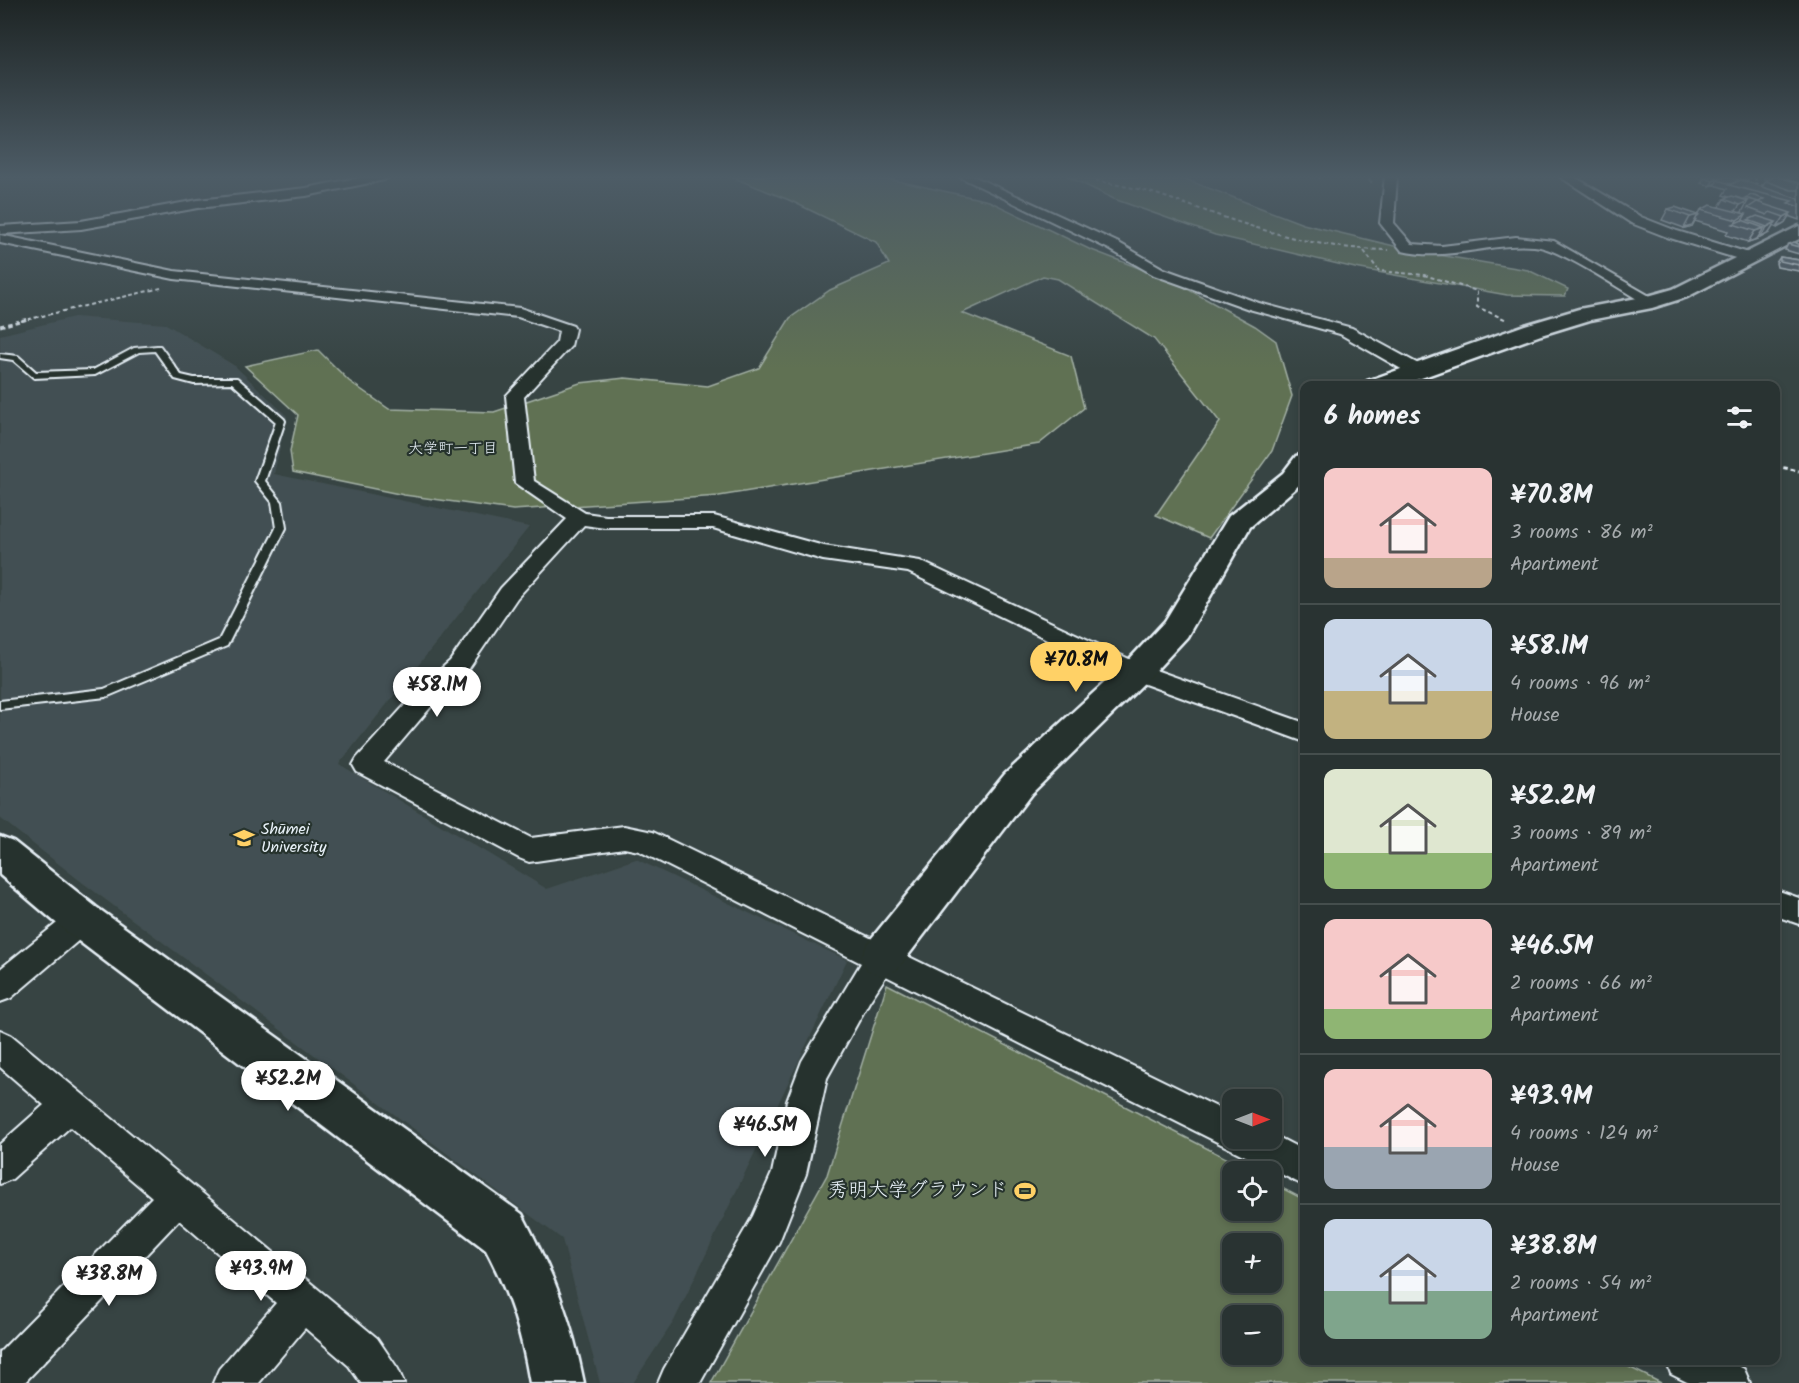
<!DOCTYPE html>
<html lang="en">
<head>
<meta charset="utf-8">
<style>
  :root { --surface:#293332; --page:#353f3e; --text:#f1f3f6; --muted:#a5aaac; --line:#454e4d; --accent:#ffd166 }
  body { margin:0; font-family:Kalam,"Klee One",sans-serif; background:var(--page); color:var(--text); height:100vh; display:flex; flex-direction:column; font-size:22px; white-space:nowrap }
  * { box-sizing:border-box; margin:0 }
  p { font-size:20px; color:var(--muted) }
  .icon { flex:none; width:33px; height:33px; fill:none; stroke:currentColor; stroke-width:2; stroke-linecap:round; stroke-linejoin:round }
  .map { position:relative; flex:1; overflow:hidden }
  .side { position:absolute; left:1300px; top:381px; width:480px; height:984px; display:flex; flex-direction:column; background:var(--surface); border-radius:12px; box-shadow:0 3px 9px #0003,0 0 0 2px var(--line) }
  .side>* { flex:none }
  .needle { width:39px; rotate:90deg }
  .controls { position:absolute; left:1222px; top:1089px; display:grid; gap:12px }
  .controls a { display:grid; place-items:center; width:60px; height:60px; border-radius:12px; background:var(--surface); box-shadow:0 3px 9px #0003,0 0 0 2px var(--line); font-size:30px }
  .price { position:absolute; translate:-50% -51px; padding:0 14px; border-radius:21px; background:#fff; color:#222; font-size:20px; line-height:39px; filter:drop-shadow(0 2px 3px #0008) }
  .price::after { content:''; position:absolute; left:50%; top:36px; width:18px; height:14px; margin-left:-9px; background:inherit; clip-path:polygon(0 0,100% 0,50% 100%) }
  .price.active { background:var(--accent); color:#111 }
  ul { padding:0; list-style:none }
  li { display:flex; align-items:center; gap:18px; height:150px; padding:0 24px }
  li+li { border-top:2px solid var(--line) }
  li span { display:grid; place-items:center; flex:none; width:168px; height:120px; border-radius:12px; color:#555 }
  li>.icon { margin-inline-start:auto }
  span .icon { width:72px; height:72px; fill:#fffc; stroke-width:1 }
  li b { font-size:26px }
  h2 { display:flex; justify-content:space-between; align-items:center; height:72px; padding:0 24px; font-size:26px }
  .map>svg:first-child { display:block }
</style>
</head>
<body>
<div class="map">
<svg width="1799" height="1383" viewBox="0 0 1799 1383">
  <rect width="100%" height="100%" fill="#374443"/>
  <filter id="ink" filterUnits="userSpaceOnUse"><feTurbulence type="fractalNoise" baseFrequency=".0167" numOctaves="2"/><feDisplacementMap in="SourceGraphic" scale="12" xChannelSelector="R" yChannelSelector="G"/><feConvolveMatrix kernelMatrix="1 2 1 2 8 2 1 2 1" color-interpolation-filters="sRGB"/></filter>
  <g filter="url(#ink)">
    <path fill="#435052" d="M74 317 166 324 235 366 287 416 274 474 529 527 339 764 547 889 636 859 847 960 674 1321 633 1383H600L562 1239 83 883 0 818V335Z"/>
    <path fill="#607153" stroke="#a4b1a6" stroke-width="1.5" fill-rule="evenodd" d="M729 176H861L893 180 989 201 1089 249 1173 281 1255 326 1276 341 1292 396 1272 451 1209 538 1156 515 1220 422 1154 339 1058 279 1043 276 962 313 1071 356 1084 408 1039 444 719 496 513 510 404 495 293 472 290 451 298 415 245 366 318 350 349 381 389 409 494 412 580 383 625 378 708 386 759 368 790 318 830 290 889 264 876 242 789 200Z
      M1067 176H1177L1303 224 1415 251 1528 270 1568 289 1565 296 1507 295 1355 268 1215 235 1114 199Z
      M887 984 1251 1171 1233 1172V1210H1272V1183L1305 1200V1360L1617 1361 1661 1383H711L827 1175ZM1233 1244H1272V1282H1233ZM1233 1316H1272V1354H1233Z"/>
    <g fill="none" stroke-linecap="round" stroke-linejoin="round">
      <defs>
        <path id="lane" d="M157 346H160L181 375 194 378H237L284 419 285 421 265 481 282 502 286 528 227 646 106 697 0 709V701L104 689 219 640 276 528 272 502 255 481 276 422 232 383 194 384 175 379 155 351 139 352 95 375 34 378 13 360 0 358V354L18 356 36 372 93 370 134 348Z"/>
        <path id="street" d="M367 176H390L384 180 306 196 198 208 81 229 0 234V226L81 221 198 200 306 188Z
          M958 176H973L1119 243 1164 269 1259 303 1352 328 1422 366 1424 370 1416 375 1410 374 1340 334 1249 309 1154 275 1109 249Z
          M1385 176H1397L1394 223 1412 244 1442 246 1516 237 1554 241 1660 302 1657 305H1647C1621 290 1560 248 1534 246 1489 242 1447 262 1402 251L1380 223Z
          M1559 176H1573L1641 217 1677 231 1752 254 1754 257 1752 260H1742L1667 237 1631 223Z
          M0 235 174 271 520 308 573 326 575 329 571 346 524 397 534 481 585 513 606 516H714L824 546 920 561 1144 666 1305 723V742L1128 678 908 572 823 560 713 528H606L584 525 517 598 466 673 441 695 384 762 531 838 624 826 653 832 1233 1115V1138H1272V1134L1305 1151V1186L886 976 869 1002 827 1078 806 1174 779 1242 700 1383H658L664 1369 753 1216 772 1173 787 1101 802 1061 861 963 639 851 624 848 529 862 519 858 357 772 353 765 357 758 425 683 450 661 501 588 567 519 515 483 506 396 557 342 559 331 518 317 174 279 0 243Z
          M1776 890 1799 898V924L1776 916Z
          M82 907 92 911 97 920 92 929 11 998 0 1002V969L72 911Z
          M0 1030 11 1035 377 1338 398 1369 404 1383H361L349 1366 305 1328 259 1383H213L219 1369 276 1303 179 1220 24 1383H0V1352L152 1197 70 1127 12 1179 0 1184V1144L44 1105 0 1067Z
          M1666 1360H1727L1744 1369 1750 1383H1689L1671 1374Z"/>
        <path id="secondary" d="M1799 226V239L1687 297 1652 308 1590 320 1541 335 1399 386H1364L1367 381 1525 325 1579 309 1648 296 1673 289Z
          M1305 454V480L1250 527 1187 637 1147 680 1031 794 897 970 882 976 867 970 861 957 867 944 1005 774 1125 664 1165 621 1229 516 1283 473 1296 456Z
          M0 836 13 841 96 907 522 1214C553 1273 571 1317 584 1383H530C521 1330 511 1298 486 1250L68 933 0 875Z"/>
      </defs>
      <use href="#lane" stroke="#e8f1f8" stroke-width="4"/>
      <use href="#street" stroke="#e8f1f8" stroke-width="4"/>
      <use href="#secondary" stroke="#e8f1f8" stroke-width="5"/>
      <path stroke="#e8f1f8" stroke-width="2" stroke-dasharray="4 3" stroke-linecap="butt" d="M1082 176C1105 184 1130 186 1153 193 1235 220 1300 249 1388 250
        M1304 176 1320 178 1322 176
        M1363 176 1374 184
        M1740 176 1756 179 1754 183 1766 186
        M1364 251 1379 271 1424 275 1477 291V307L1507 320
        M21 321 161 288"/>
      <path stroke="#e8f1f8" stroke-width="3" stroke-dasharray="4.5 3" stroke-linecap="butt" d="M0 326 28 319
        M1776 466 1799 471"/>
      <use href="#lane" fill="#26332d" fill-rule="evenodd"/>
      <use href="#street" fill="#26332d" fill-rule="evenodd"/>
      <use href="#secondary" fill="#26332d" fill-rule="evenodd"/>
    </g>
    <path fill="#515c65" stroke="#e8f1f8" stroke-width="1.5" d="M1733 176H1750L1747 182 1762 187 1766 181 1768 180 1764 179 1766 176H1797L1785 179 1799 183V220L1788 216 1784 224 1777 228 1773 226 1769 233 1760 238 1758 237 1757 239 1748 242 1726 235 1728 231 1695 221 1701 210 1719 207 1724 199 1729 197 1723 195 1727 189 1714 185 1716 183 1710 186 1701 183 1704 178H1719L1718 180 1732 178Z
      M1668 209 1698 215 1692 226 1684 228 1662 220Z
      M1788 244H1799V254L1785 250Z
      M1780 257 1799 260V271L1777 267 1776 263Z"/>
    <path fill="#424b52" stroke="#e8f1f8" stroke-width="1.5" d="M1781 176H1797L1774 182 1777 177Z
      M1719 178 1716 183 1710 186 1713 181Z
      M1748 201 1742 212 1733 215 1740 205Z
      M1791 213 1784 224 1777 228 1784 217Z
      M1746 214 1740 225 1735 224 1737 220Z
      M1698 215 1692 226 1684 228 1690 217Z
      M1776 222 1769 233 1760 238 1767 227Z
      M1764 228 1757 239 1748 242 1755 231Z"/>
    <path fill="#5e6b75" stroke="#e8f1f8" stroke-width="1.5" d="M1710 176H1713L1719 178 1713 181 1704 178Z
      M1726 176 1739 180 1731 184 1717 180Z
      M1733 176H1751L1746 180Z
      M1775 176 1799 183V190H1791L1766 181Z
      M1741 180 1799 199V207L1788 203 1792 201 1729 185Z
      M1751 195 1764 199 1759 202 1745 198Z
      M1732 196 1748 201 1740 205 1724 199Z
      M1757 202 1791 213 1784 217 1770 212 1767 215 1748 208Z
      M1710 205 1746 214 1737 220 1701 210Z
      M1675 207 1698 215 1690 217 1668 209Z
      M1757 216 1776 222 1767 227 1748 220Z
      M1742 220 1764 228 1755 231 1733 224Z
      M1793 242 1799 244V247L1788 244Z
      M1780 257 1799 260V265L1780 261Z"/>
  </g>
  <linearGradient id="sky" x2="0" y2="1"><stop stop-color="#1e2525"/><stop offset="0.48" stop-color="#4d5c66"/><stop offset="1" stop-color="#4d5c66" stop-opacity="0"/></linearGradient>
  <rect width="1799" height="369" fill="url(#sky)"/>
  <defs>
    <symbol id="university-bare" viewBox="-9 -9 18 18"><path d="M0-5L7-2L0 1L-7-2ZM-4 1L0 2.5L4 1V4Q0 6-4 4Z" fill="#ffd166" stroke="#26332d" stroke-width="2.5" paint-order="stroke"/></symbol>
    <symbol id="stadium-bare" viewBox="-9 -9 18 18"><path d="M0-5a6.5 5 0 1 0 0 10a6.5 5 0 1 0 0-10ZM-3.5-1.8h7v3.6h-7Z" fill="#ffd166" stroke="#26332d" stroke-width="2.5" paint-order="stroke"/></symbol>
  </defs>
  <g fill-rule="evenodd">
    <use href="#university-bare" x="229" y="823" width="30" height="30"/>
    <use href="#stadium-bare" x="1010" y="1176" width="30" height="30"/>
  </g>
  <g text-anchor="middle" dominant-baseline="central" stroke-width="4.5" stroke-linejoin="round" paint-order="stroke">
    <g font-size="15" fill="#e8f1f8" stroke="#26332d">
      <text x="453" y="449">大学町一丁目</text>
    </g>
    <g font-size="16" fill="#e8f1f8" stroke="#26332d" text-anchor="start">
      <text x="261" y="829">Shūmei<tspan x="261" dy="18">University</tspan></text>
    </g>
    <g font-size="20" fill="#e8f1f8" stroke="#26332d" text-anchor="end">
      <text x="1008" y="1191">秀明大学グラウンド</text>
    </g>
  </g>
</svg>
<div class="controls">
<a><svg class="needle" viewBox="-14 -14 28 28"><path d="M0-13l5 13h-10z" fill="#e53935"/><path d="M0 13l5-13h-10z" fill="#a5aaac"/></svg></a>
<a><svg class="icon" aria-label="locate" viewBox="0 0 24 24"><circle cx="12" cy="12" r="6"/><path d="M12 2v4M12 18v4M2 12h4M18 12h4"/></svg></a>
<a>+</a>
<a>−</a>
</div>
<b class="price active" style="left:1076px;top:693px">¥70.8M</b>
<b class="price" style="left:437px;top:718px">¥58.1M</b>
<b class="price" style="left:288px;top:1112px">¥52.2M</b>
<b class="price" style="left:765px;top:1158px">¥46.5M</b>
<b class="price" style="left:261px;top:1302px">¥93.9M</b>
<b class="price" style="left:109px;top:1307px">¥38.8M</b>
<section class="side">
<h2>6 homes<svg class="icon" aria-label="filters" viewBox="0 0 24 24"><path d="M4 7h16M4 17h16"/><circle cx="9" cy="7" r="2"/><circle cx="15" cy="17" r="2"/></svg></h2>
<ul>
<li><span style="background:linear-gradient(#f6c9c9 75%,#b9a48a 0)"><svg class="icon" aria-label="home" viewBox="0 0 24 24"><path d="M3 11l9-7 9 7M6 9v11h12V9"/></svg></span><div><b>¥70.8M</b><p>3 rooms · 86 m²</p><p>Apartment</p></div></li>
<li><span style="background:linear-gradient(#c9d6e8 60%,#c2b280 0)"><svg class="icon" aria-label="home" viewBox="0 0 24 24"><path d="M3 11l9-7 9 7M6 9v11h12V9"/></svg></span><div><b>¥58.1M</b><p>4 rooms · 96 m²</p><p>House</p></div></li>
<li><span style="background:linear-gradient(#dfe7d0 70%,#8fb573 0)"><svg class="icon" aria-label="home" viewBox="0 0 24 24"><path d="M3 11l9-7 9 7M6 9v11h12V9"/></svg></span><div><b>¥52.2M</b><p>3 rooms · 89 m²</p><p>Apartment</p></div></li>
<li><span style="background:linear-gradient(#f6c9c9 75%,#8fb573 0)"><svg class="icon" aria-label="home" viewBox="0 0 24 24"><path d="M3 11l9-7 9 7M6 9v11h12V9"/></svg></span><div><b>¥46.5M</b><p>2 rooms · 66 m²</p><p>Apartment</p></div></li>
<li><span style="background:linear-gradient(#f6c9c9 65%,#9aa5b1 0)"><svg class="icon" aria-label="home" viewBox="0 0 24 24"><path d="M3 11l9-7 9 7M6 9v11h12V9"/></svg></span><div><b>¥93.9M</b><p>4 rooms · 124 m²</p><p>House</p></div></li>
<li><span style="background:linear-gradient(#c9d6e8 60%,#7fa58c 0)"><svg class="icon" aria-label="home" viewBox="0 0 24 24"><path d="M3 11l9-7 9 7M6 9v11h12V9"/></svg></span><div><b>¥38.8M</b><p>2 rooms · 54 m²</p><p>Apartment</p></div></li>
</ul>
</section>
</div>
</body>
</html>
